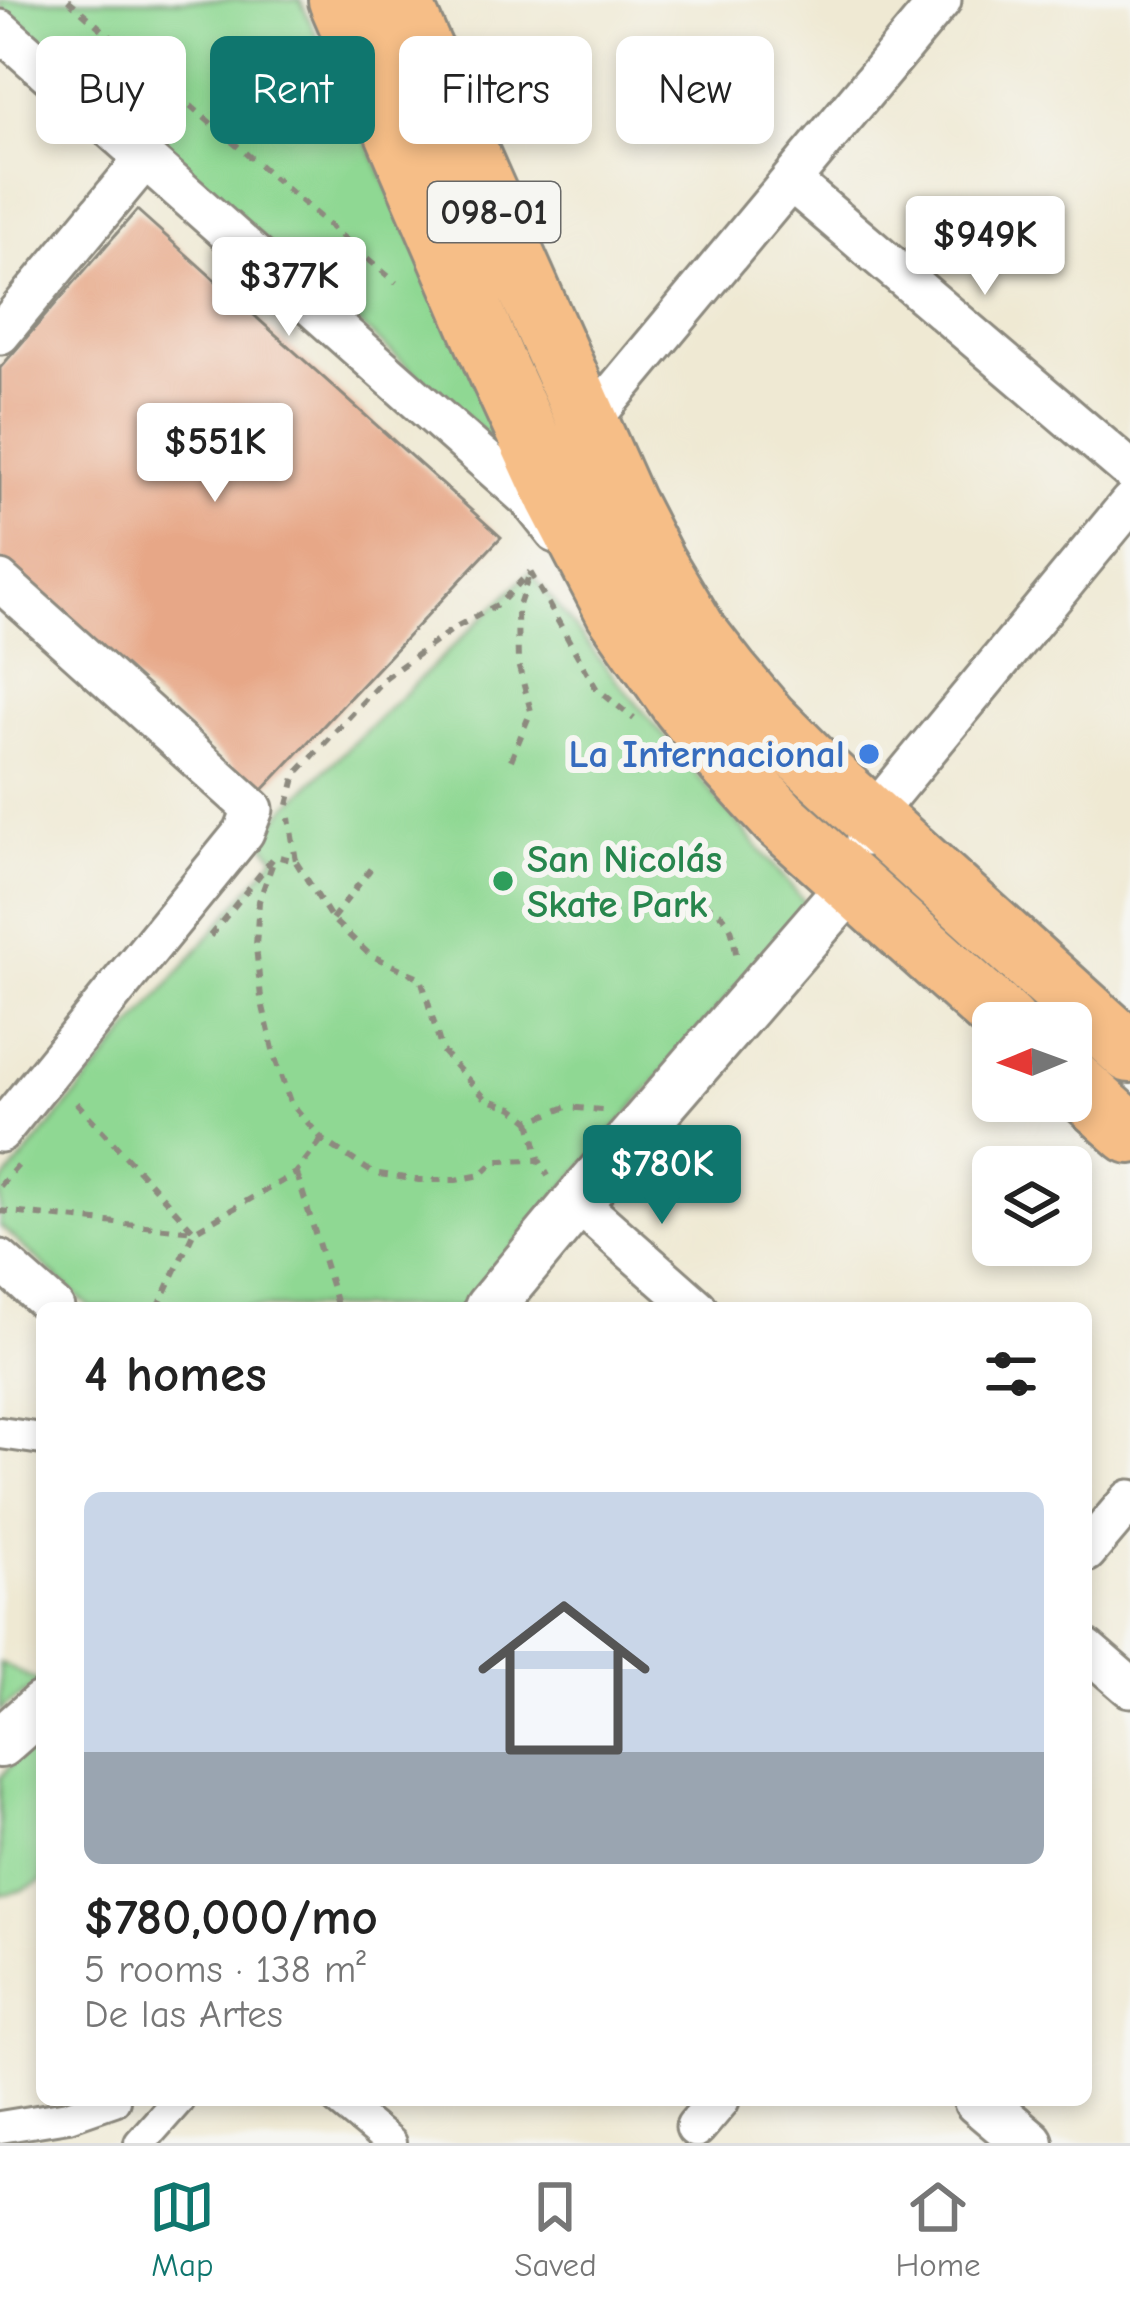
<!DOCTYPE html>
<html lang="en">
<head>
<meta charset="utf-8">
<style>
  :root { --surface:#fff; --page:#f6f6f6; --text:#222; --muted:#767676; --line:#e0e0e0; --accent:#0f766e }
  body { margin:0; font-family:"Comic Neue",sans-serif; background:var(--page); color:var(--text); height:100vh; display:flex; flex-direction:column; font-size:45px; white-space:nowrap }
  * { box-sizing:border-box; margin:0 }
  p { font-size:39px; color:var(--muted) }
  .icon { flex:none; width:66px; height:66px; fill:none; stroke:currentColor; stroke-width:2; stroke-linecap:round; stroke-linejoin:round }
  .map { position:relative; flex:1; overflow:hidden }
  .sheet { position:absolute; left:36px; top:1302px; width:1056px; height:804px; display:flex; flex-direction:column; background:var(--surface); border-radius:18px; box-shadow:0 6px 18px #0003 }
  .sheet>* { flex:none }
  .hud { position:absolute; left:36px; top:36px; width:1059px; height:108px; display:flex; gap:24px }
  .needle { width:78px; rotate:269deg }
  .controls { position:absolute; left:972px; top:1002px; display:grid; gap:24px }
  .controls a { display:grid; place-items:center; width:120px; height:120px; border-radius:18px; background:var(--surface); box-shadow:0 6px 18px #0003; font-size:60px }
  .price { position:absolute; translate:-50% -102px; padding:0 27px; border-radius:12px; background:#fff; color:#222; font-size:39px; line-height:78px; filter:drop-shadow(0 3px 6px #0008) }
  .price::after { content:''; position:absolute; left:50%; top:72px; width:36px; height:27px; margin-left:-18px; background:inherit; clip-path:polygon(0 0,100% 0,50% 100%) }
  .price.on { background:var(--accent); color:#fff }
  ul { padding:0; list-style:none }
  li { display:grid; align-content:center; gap:24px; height:636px; padding:0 48px }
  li+li { border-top:3px solid var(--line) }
  li span { display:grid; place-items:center; height:372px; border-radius:18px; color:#555 }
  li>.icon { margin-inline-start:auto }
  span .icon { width:216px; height:216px; fill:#fffc; stroke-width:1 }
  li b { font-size:51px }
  h2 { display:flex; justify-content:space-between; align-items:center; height:144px; padding:0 48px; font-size:51px }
  .pill { padding:0 42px; border-radius:18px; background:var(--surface); box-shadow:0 6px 18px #0003; font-size:42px; line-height:108px }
  .pill.on { background:var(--accent); color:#fff }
  .dock { display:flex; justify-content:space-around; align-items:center; height:168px; border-top:3px solid var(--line); background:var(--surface); font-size:33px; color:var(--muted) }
  .dock a { display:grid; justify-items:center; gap:6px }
  .dock .on { color:var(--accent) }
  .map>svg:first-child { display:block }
</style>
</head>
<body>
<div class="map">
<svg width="1130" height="2143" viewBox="0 0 1130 2143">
  <rect width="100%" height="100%" fill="#f6f6f2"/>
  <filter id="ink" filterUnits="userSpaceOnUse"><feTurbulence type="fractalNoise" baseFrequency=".00833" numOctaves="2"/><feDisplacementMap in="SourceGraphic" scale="24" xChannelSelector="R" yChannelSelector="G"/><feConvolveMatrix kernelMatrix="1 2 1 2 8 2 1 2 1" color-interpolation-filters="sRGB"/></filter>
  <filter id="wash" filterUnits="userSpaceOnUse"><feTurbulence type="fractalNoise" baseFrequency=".004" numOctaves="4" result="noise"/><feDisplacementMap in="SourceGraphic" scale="48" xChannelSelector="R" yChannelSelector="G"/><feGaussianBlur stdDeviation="2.7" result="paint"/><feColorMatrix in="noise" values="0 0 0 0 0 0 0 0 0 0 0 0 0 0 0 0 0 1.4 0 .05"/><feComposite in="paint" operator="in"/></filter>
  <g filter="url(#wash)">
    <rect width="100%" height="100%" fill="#efe9d3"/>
    <path fill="#8fd893" stroke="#5d825f" stroke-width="3" d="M0 0H300L520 466 0 6Z
      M530 572 610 672 807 905 461 1308H91L0 1226V1186L268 866 275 856 260 839 287 807Z
      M0 1663 42 1683 6 1705 0 1712Z
      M42 1728V1881L20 1891 0 1895V1778Z"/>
    <g id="blocks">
      <path fill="#e7a787" d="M137 210 501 537 261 792 0 560V368Z"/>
    </g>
  </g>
  <g filter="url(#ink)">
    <use href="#blocks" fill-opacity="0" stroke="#8d8a7f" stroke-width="3"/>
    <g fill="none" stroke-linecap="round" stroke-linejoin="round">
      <defs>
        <path id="pedestrian" d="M0 1433 42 1439
          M338 2100 390 2143
          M0 2127 68 2116 114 2100
          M140 2143 178 2100"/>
        <path id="minor" d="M0 30 529 499 556 533
          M792 182 1130 470
          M0 334 144 160
          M588 424 941 0
          M0 581 253 809 244 832 0 1132
          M866 836 871 817 1130 503
          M577 1202 697 1308
          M0 1260 54 1308
          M1086 1552 1130 1500
          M1086 1649 1130 1687
          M696 2127 719 2100"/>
        <path id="tertiary" d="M489 1308 577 1202 851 885
          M0 1743 42 1706
          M978 2100 1029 2143"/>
        <path id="primary" d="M339 0 499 372 556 496 616 611 682 705 727 761 780 819 1007 1023
          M400 0 624 503 655 563 697 633 728 673 767 719 810 762 1130 1052
          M1071 1080 1130 1133"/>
      </defs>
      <use href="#pedestrian" stroke="#8d8a7f" stroke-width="36"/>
      <use href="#minor" stroke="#8d8a7f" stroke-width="45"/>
      <use href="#tertiary" stroke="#8d8a7f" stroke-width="54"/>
      <use href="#primary" stroke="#8d8a7f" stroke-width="66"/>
      <path stroke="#8d8a7f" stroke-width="6" stroke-dasharray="9 9" stroke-linecap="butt" d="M68 0 396 283
        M530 572 596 688 634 719
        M511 760 531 711 518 664 517 611 529 575
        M288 805 296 774 386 677 456 627 499 604 530 572
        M296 862 332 919 370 955 421 978 442 1051 486 1099 513 1108 530 1121 567 1107 603 1110
        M272 865 259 901 256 946 261 998 275 1058 290 1102 322 1139 373 1173 419 1180H456L481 1175 495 1161 539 1160 548 1176
        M632 899C665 898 715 892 731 929 734 937 735 949 737 958
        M332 919 375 863
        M210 936 275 856 296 861 289 818
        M530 1121 539 1158
        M297 1174 338 1308
        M0 1186 21 1162
        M0 1211 194 1231 74 1100
        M158 1308 194 1231 296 1173 322 1139"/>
      <use href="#pedestrian" stroke="#fff" stroke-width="30"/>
      <use href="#minor" stroke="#fff" stroke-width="39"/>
      <use href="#tertiary" stroke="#fff" stroke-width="48"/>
      <use href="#primary" stroke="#f6be87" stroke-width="60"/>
    </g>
  </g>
  <circle fill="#3f7fe0" stroke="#f6f6f2" stroke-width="4.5" cx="869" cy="754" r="12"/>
  <circle fill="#2e9e5b" stroke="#f6f6f2" stroke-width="4.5" cx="503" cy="881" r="12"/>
  <g text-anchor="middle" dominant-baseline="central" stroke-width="12" stroke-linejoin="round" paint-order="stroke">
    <rect fill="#f6f6f2" stroke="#686867" stroke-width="3" x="428" y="182" width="132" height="60" rx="9"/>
    <g font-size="36" font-weight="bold" fill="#2b2b2b">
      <text x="494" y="212">098-01</text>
    </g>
    <g font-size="39" font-weight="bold" fill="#366cbe" stroke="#f6f6f2" text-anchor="end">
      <text x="845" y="754">La Internacional</text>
    </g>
    <g font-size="39" font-weight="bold" fill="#27864d" stroke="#f6f6f2" text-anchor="start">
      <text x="527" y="859">San Nicolás<tspan x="527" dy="45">Skate Park</tspan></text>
    </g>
  </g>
</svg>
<div class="controls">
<a><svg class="needle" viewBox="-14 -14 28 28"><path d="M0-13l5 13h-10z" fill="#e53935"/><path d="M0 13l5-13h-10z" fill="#767676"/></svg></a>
<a><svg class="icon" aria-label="layers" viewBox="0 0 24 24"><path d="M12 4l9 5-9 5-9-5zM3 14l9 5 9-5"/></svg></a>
</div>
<b class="price" style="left:985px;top:298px">$949K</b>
<b class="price" style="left:289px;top:339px">$377K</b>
<b class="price" style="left:215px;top:505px">$551K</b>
<b class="price on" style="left:662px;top:1227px">$780K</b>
<div class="hud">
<a class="pill">Buy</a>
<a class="pill on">Rent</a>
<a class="pill">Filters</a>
<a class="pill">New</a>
</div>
<section class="sheet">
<h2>4 homes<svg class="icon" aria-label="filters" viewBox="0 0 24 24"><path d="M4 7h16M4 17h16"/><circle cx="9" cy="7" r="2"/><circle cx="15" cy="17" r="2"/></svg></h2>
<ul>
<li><span style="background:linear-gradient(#c9d6e8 70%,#9aa5b1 0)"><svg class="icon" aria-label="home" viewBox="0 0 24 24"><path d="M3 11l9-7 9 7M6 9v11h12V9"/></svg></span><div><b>$780,000/mo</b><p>5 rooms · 138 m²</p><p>De las Artes</p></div></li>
</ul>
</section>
</div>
<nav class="dock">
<a class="on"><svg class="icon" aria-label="map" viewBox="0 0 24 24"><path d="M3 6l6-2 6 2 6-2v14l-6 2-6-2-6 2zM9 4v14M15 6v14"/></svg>Map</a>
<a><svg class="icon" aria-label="saved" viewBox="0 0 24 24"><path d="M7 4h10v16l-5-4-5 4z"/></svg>Saved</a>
<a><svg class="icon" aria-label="home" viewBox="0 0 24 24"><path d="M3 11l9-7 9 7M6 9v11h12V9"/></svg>Home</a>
</nav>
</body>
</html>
